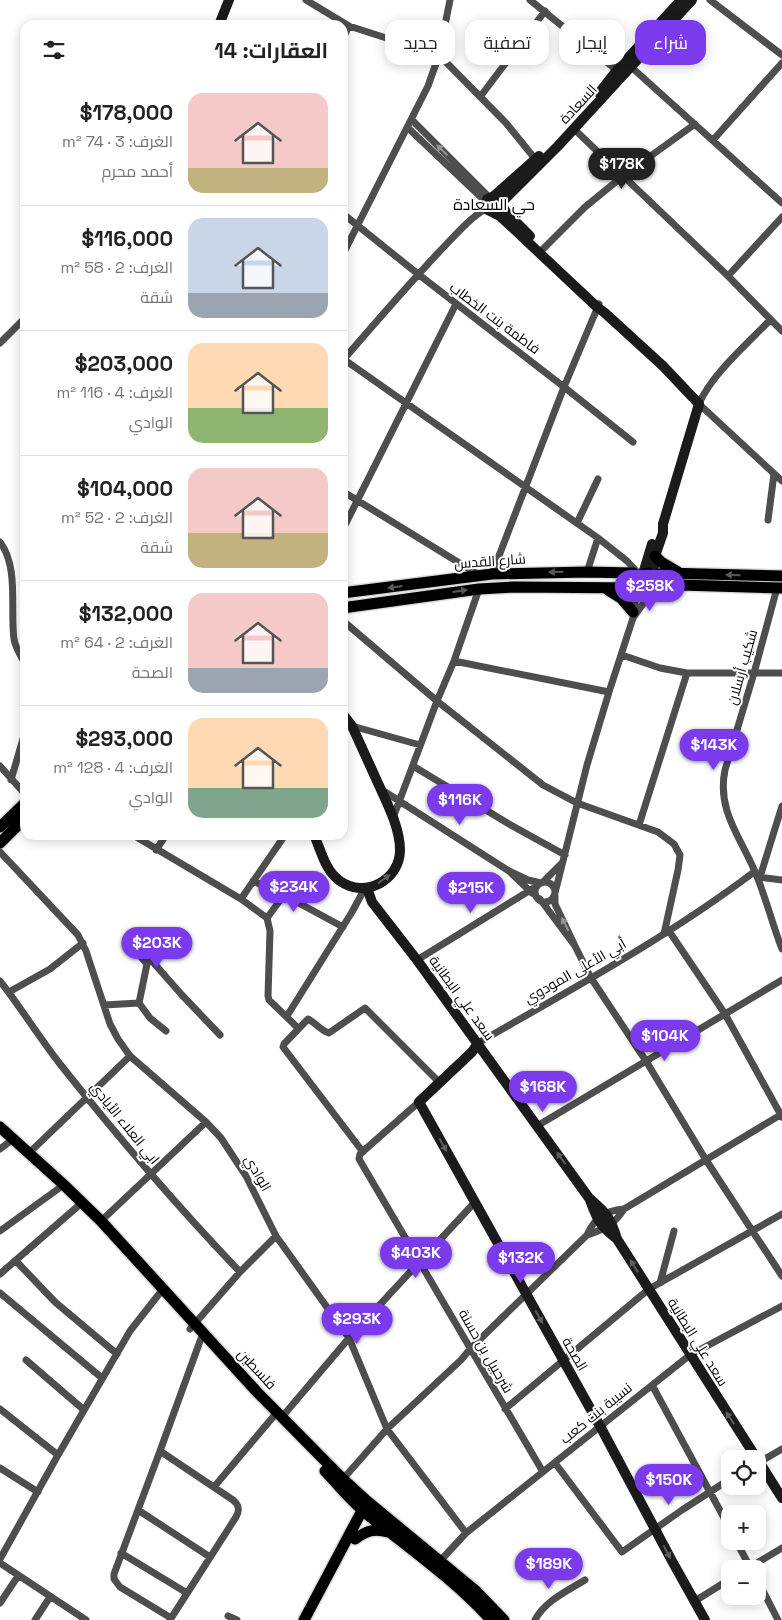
<!DOCTYPE html>
<html lang="ar">
<head>
<meta charset="utf-8">
<style>
  :root { --surface:#fff; --page:#f6f6f6; --text:#222; --muted:#767676; --line:#e0e0e0; --accent:#7c3aed }
  body { margin:0; font-family:"Space Grotesk",Cairo,sans-serif; background:var(--page); color:var(--text); direction:rtl; height:100vh; display:flex; flex-direction:column; font-size:19px; white-space:nowrap }
  * { box-sizing:border-box; margin:0 }
  p { font-size:16px; color:var(--muted) }
  .icon { flex:none; width:28px; height:28px; fill:none; stroke:currentColor; stroke-width:2; stroke-linecap:round; stroke-linejoin:round }
  .map { position:relative; flex:1; overflow:hidden; direction:ltr }
  .sheet { position:absolute; left:20px; top:20px; width:328px; height:820px; display:flex; flex-direction:column; background:var(--surface); border-radius:15px; box-shadow:0 2px 12px #0003; direction:rtl }
  .sheet>* { flex:none }
  .hud { position:absolute; left:362px; top:20px; width:344px; height:45px; direction:rtl; display:flex; gap:10px }
  .buttons { position:absolute; left:721px; top:1450px; display:grid; gap:10px }
  .buttons a { display:grid; place-items:center; width:45px; height:45px; border-radius:10px; background:var(--surface); box-shadow:0 2px 12px #0003; font-size:25px }
  .price { position:absolute; translate:-50% -42px; padding:0 11px; border-radius:18px; background:var(--accent); color:#fff; font-size:16px; line-height:32px; filter:drop-shadow(0 1px 2px #0008) }
  .price::after { content:''; position:absolute; left:50%; top:30px; width:15px; height:11px; margin-left:-8px; background:inherit; clip-path:polygon(0 0,100% 0,50% 100%) }
  .price.active { background:#222; color:#fff }
  ul { padding:0; list-style:none }
  li { display:flex; align-items:center; gap:15px; height:125px; padding:0 20px }
  li+li { border-top:1px solid var(--line) }
  li span { display:grid; place-items:center; flex:none; width:140px; height:100px; border-radius:15px; color:#555 }
  li>.icon { margin-inline-start:auto }
  span .icon { width:60px; height:60px; fill:#fffc; stroke-width:1 }
  li b { font-size:21px }
  h2 { display:flex; justify-content:space-between; align-items:center; height:60px; padding:0 20px; font-size:21px }
  .tag { padding:0 18px; border-radius:15px; background:var(--surface); box-shadow:0 2px 12px #0003; font-size:18px; line-height:45px }
  .tag.active { background:var(--accent); color:#fff }
  .map>svg:first-child { display:block }
</style>
</head>
<body>
<div class="map">
<svg width="782" height="1620" viewBox="0 0 782 1620">
  <rect width="100%" height="100%" fill="#fff"/>
  <g fill="none" stroke-linecap="round" stroke-linejoin="round">
    <defs>
      <path id="primary" d="M655 556 661 562 678 572
        M654 576 663 573 782 576
        M658 587V583L655 577 648 573 641 575 637 582 638 589 641 593 650 594 658 587 680 585 782 588
        M608 590 621 598 633 612
        M342 593 492 574 587 572 633 573 639 577
        M342 608 479 589 514 587 637 588
        M0 827 25 803
        M0 843 25 818
        M0 1127 63 1184 101 1221 258 1393 343 1479 367 1501 476 1591 504 1620
        M325 1471C339 1486 352 1502 368 1515 410 1549 455 1580 491 1620
        M355 1539C366 1531 374 1528 388 1532
        M304 1620 365 1505"/>
    </defs>
    <use href="#primary" stroke="#dbdbdb" stroke-width="14"/>
    <path stroke="#4e4e4e" stroke-width="7" d="M306 0 349 26 439 55 506 123 536 160
      M530 0 619 72
      M710 0 782 55
      M342 40 349 26
      M629 65 782 203
      M480 97 545 11
      M412 120 489 197
      M408 128 486 202
      M574 129 728 276 782 331
      M713 140 782 63
      M342 213 418 274 564 387 633 442
      M543 249 585 207 623 176 695 124
      M342 256 428 86 439 55 450 0
      M728 276 782 217
      M770 320C748 343 711 375 699 404L782 481
      M0 343 25 318
      M342 358 598 538 627 561 639 574
      M344 359C375 323 406 287 439 252 454 237 468 219 487 208
      M342 491 479 575
      M768 520 774 474
      M577 523 598 479
      M342 531 456 304
      M0 542C19 567 10 609 14 639 15 647 21 656 25 664
      M587 572 598 538
      M492 574 564 387 599 304
      M777 588 754 673 725 770C716 813 744 841 758 879 767 902 773 926 782 949
      M633 612 638 589
      M342 620 437 701 543 785 577 803 658 832 674 844 680 855 678 870 664 934
      M622 655 660 668 687 673H782
      M454 661 609 692
      M352 726 420 745
      M0 766 25 794
      M413 766 509 824 565 855
      M11 780 25 732
      M382 790 509 871
      M393 818 437 701 454 661 479 589
      M639 825 687 673
      M133 835 241 899 267 918 270 931 268 996 269 1000 298 1028
      M156 850 166 835
      M0 852 78 935 86 951 110 1024 118 1039 130 1056 206 1122 221 1138 246 1176 276 1236 349 1338 387 1429 466 1533
      M758 877 782 880
      M760 877 782 806
      M253 881 284 895 343 927
      M543 882 562 863
      M535 892a10 10 0 1 1 20 0a10 10 0 1 1-20 0Z
      M532 893 509 871 528 880 541 883
      M555 893 587 765 609 692 633 618 650 594
      M241 899 285 835
      M540 899 575 946 555 904V896
      M267 918 284 895
      M669 931 725 1014 782 1117
      M134 942 141 957 147 964 139 1003
      M575 946 591 978 646 1061 706 1160 782 1276
      M417 960 537 886
      M147 964 149 961H152L181 994 220 1035
      M0 981C21 1008 39 1037 60 1064 117 1136 177 1206 240 1272
      M9 992 50 969 83 943
      M104 1005 139 1003 150 1018 166 1031
      M287 1016 352 912 365 888
      M478 1043C572 989 668 937 754 872
      M419 1102 360 1154 359 1159 543 1472
      M537 1126 782 980
      M0 1149 8 1143
      M363 1152 283 1047 284 1044 306 1021 308 1019C316 1023 321 1031 329 1033L365 1008 440 1083
      M29 1153 130 1056
      M101 1221 206 1122
      M0 1231 58 1189
      M587 1235C603 1230 615 1224 624 1209
      M16 1261 55 1302 117 1354
      M0 1274 77 1207
      M660 1283 674 1231
      M0 1293 102 1378
      M190 1329 240 1272 276 1236
      M26 1360 84 1410
      M652 1385 730 1529
      M0 1409 58 1455
      M505 1409 649 1289 782 1214
      M282 1417 349 1338 475 1202
      M160 1451 114 1574V1579L120 1587 171 1618
      M555 1463 622 1552 682 1510 730 1479
      M758 1463 782 1449
      M0 1468 38 1492
      M343 1479 387 1429 461 1360 471 1348 587 1235C595 1217 604 1211 624 1209L782 1114
      M214 1487 273 1417
      M138 1510 210 1557
      M736 1541 751 1569
      M121 1553 187 1593
      M0 1559 58 1455 130 1331 159 1294
      M440 1561 466 1533 690 1355 782 1306
      M0 1563 86 1620
      M747 1569 782 1548
      M758 1581 778 1620
      M695 1601 730 1579
      M0 1603 18 1576
      M228 1616 237 1620
      M35 1620 50 1597
      M170 1620 236 1517C240 1510 239 1505 233 1500L160 1451 203 1333
      M535 1620C545 1601 567 1591 585 1580"/>
    <path stroke="#1b1b1b" stroke-width="10" d="M219 25 229 0
      M599 93 617 70 681 0
      M494 196 539 156
      M502 202 558 146 692 0
      M502 205 506 212 530 236
      M493 212 500 210 502 205 499 198 494 196 487 199 486 205 488 210 500 216 597 307 605 313 663 366 699 404 663 524V533L655 556 653 574
      M643 574 652 544
      M314 835C321 850 325 871 340 881 365 899 400 880 400 850 400 827 386 801 377 781 369 763 360 744 352 726L342 713
      M367 888 372 902 417 960 589 1198C606 1213 610 1216 617 1239L757 1459
      M478 1043 472 1052 419 1102 600 1426 672 1561 705 1620
      M590 1200C598 1221 599 1225 617 1239
      M758 1460 782 1498"/>
    <use href="#primary" stroke="#000" stroke-width="11"/>
  </g>
  <defs><path id="oneway-solid" d="M-6-.8H1V-3.2L6.5 0L1 3.2V.8H-6Z" transform="scale(1.25)"/></defs>
  <g fill="#959595">
    <use href="#oneway-solid" transform="translate(442 150) rotate(-135)"/>
    <use href="#oneway-solid" transform="translate(565 924) rotate(-117)"/>
  </g>
  <g fill="#595959">
    <use href="#oneway-solid" transform="translate(556 572) rotate(179)"/>
    <use href="#oneway-solid" transform="translate(733 575) rotate(-178)"/>
    <use href="#oneway-solid" transform="translate(395 587) rotate(172)"/>
    <use href="#oneway-solid" transform="translate(460 591) rotate(-8)"/>
  </g>
  <g fill="#5f5f5f">
    <use href="#oneway-solid" transform="translate(384 879) rotate(-36)"/>
    <use href="#oneway-solid" transform="translate(443 1145) rotate(61)"/>
    <use href="#oneway-solid" transform="translate(561 1158) rotate(-126)"/>
    <use href="#oneway-solid" transform="translate(634 1266) rotate(-122)"/>
    <use href="#oneway-solid" transform="translate(539 1317) rotate(61)"/>
    <use href="#oneway-solid" transform="translate(730 1418) rotate(-123)"/>
    <use href="#oneway-solid" transform="translate(667 1552) rotate(62)"/>
  </g>
  <g text-anchor="middle" dominant-baseline="central" stroke-width="4" stroke-linejoin="round" paint-order="stroke">
    <g font-size="14" fill="#000" stroke="#fff">
      <text transform="translate(578 104) rotate(-47)">السعادة</text>
      <text transform="translate(495 318) rotate(37)">فاطمة بنت الخطاب</text>
      <text transform="translate(490 561) rotate(-4)">شارع القدس</text>
      <text transform="translate(742 667) rotate(-74)">شكيب أرسلان</text>
      <text transform="translate(575 971) rotate(-30)">أبي الأعلى المودوي</text>
      <text transform="translate(462 998) rotate(54)">سعد علي البطانية</text>
      <text transform="translate(125 1123) rotate(51)">ابي العلاء الأيادي</text>
      <text transform="translate(258 1173) rotate(60)">الوادي</text>
      <text transform="translate(698 1342) rotate(58)">سعد علي البطانية</text>
      <text transform="translate(486 1351) rotate(60)">شرحبيل بن حسنة</text>
      <text transform="translate(575 1354) rotate(60)">الصحة</text>
      <text transform="translate(257 1369) rotate(47)">فلسطين</text>
      <text transform="translate(596 1413) rotate(-39)">نسيبة بنت كعب</text>
    </g>
    <g font-size="16" fill="#000" stroke="#fff">
      <text x="494" y="204">حي السعادة</text>
    </g>
  </g>
</svg>
<div class="buttons">
<a><svg class="icon" aria-label="locate" viewBox="0 0 24 24"><circle cx="12" cy="12" r="6"/><path d="M12 2v4M12 18v4M2 12h4M18 12h4"/></svg></a>
<a>+</a>
<a>−</a>
</div>
<b class="price active" style="left:622px;top:190px">$178K</b>
<b class="price" style="left:650px;top:612px">$258K</b>
<b class="price" style="left:714px;top:771px">$143K</b>
<b class="price" style="left:460px;top:826px">$116K</b>
<b class="price" style="left:294px;top:913px">$234K</b>
<b class="price" style="left:471px;top:914px">$215K</b>
<b class="price" style="left:157px;top:969px">$203K</b>
<b class="price" style="left:665px;top:1062px">$104K</b>
<b class="price" style="left:543px;top:1113px">$168K</b>
<b class="price" style="left:416px;top:1279px">$403K</b>
<b class="price" style="left:521px;top:1284px">$132K</b>
<b class="price" style="left:357px;top:1345px">$293K</b>
<b class="price" style="left:669px;top:1506px">$150K</b>
<b class="price" style="left:549px;top:1590px">$189K</b>
<div class="hud">
<a class="tag active">شراء</a>
<a class="tag">إيجار</a>
<a class="tag">تصفية</a>
<a class="tag">جديد</a>
</div>
<section class="sheet">
<h2>العقارات: 14<svg class="icon" aria-label="filters" viewBox="0 0 24 24"><path d="M4 7h16M4 17h16"/><circle cx="9" cy="7" r="2"/><circle cx="15" cy="17" r="2"/></svg></h2>
<ul>
<li><span style="background:linear-gradient(#f6c9c9 75%,#c2b280 0)"><svg class="icon" aria-label="home" viewBox="0 0 24 24"><path d="M3 11l9-7 9 7M6 9v11h12V9"/></svg></span><div><b>$178,000</b><p>الغرف: 3 · 74 m²</p><p>أحمد محرم</p></div></li>
<li><span style="background:linear-gradient(#c9d6e8 75%,#9aa5b1 0)"><svg class="icon" aria-label="home" viewBox="0 0 24 24"><path d="M3 11l9-7 9 7M6 9v11h12V9"/></svg></span><div><b>$116,000</b><p>الغرف: 2 · 58 m²</p><p>شقة</p></div></li>
<li><span style="background:linear-gradient(#ffd9b3 65%,#8fb573 0)"><svg class="icon" aria-label="home" viewBox="0 0 24 24"><path d="M3 11l9-7 9 7M6 9v11h12V9"/></svg></span><div><b>$203,000</b><p>الغرف: 4 · 116 m²</p><p>الوادي</p></div></li>
<li><span style="background:linear-gradient(#f6c9c9 65%,#c2b280 0)"><svg class="icon" aria-label="home" viewBox="0 0 24 24"><path d="M3 11l9-7 9 7M6 9v11h12V9"/></svg></span><div><b>$104,000</b><p>الغرف: 2 · 52 m²</p><p>شقة</p></div></li>
<li><span style="background:linear-gradient(#f6c9c9 75%,#9aa5b1 0)"><svg class="icon" aria-label="home" viewBox="0 0 24 24"><path d="M3 11l9-7 9 7M6 9v11h12V9"/></svg></span><div><b>$132,000</b><p>الغرف: 2 · 64 m²</p><p>الصحة</p></div></li>
<li><span style="background:linear-gradient(#ffd9b3 70%,#7fa58c 0)"><svg class="icon" aria-label="home" viewBox="0 0 24 24"><path d="M3 11l9-7 9 7M6 9v11h12V9"/></svg></span><div><b>$293,000</b><p>الغرف: 4 · 128 m²</p><p>الوادي</p></div></li>
</ul>
</section>
</div>
</body>
</html>
